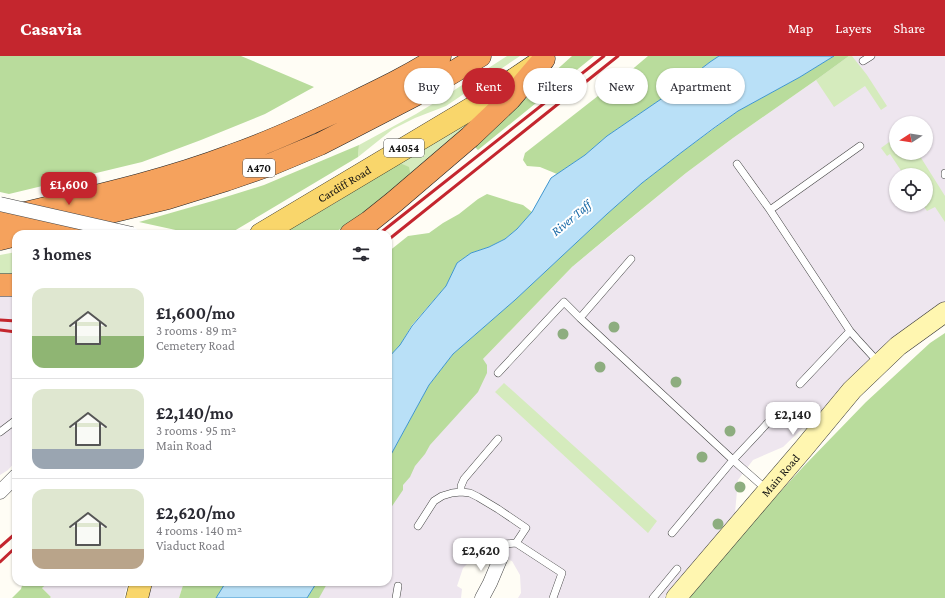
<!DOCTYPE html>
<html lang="en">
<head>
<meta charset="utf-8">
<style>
  :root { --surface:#fff; --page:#f7f7f7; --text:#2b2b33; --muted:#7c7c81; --line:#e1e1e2; --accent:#c4262e }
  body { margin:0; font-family:"Crimson Pro",serif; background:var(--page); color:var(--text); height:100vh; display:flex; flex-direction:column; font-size:15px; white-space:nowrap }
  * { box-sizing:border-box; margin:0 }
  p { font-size:13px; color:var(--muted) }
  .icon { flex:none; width:22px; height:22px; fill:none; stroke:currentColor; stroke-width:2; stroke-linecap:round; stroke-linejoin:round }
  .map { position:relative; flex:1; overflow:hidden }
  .details { position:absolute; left:12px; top:174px; width:380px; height:356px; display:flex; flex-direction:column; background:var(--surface); border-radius:12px; box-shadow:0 1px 3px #0004 }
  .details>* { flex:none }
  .guide { position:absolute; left:404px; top:12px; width:380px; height:36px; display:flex; gap:8px }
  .needle { width:26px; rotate:258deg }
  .fabs { position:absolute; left:889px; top:60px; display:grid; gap:8px }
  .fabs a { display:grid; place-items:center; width:44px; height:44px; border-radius:50%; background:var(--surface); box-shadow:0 1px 3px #0004; font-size:20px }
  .price { position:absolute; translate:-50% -34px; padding:0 9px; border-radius:8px; background:#fff; color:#222; font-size:13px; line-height:26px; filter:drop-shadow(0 1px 2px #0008) }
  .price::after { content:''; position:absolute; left:50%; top:24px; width:12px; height:9px; margin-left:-6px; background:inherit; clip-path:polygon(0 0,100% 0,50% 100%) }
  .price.selected { background:var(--accent); color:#fff }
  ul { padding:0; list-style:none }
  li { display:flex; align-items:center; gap:12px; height:100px; padding:0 20px }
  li+li { border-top:1px solid var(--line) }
  li span { display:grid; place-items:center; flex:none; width:112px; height:80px; border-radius:12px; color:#555 }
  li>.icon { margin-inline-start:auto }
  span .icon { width:48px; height:48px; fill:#fffc; stroke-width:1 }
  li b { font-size:17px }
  h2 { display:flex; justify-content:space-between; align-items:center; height:48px; padding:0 20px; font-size:17px }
  .tag { padding:0 14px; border-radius:18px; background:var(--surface); box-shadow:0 1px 3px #0004; font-size:14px; line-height:36px }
  .tag.selected { background:var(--accent); color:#fff }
  header { display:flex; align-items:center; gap:24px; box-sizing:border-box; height:56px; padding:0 20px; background:var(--accent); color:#fff }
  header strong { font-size:19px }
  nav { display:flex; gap:22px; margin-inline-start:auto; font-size:14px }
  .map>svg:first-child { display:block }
</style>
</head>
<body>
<header>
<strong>Casavia</strong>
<nav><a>Map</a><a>Layers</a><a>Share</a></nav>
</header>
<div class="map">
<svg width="945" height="542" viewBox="0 0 945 542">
  <rect width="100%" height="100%" fill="#fffdf5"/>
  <path fill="#eee6ef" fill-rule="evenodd" d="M849 0H945V246L896 280 855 322 783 391 753 404 738 424 735 457 664 542H518L521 537 520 519 512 505 490 498 477 501 468 507 463 512 457 530 462 533 461 542H308L317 526H388V412L483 303 572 211 686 117 733 82 816 24ZM896 67H926V97H896ZM896 119H926V149H896Z
    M0 239H16V405L8 414 0 419Z
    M49 526H128L124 542H50L51 541 42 532Z
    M152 526H184L179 542H148Z"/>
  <path fill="#d5ebbd" d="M507 0H520L446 50 415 62 393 73 358 101 359 89 416 58 439 44Z
    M849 0H852L867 19 887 50 881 54 865 30 834 51 816 24Z
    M483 57 411 121 395 109Z
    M896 81V97H918L945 140V166L935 151 927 155 923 149H926V119H904L890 98 887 100 881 92Z
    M16 196V219L0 218V199Z
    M504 327 657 465 648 477 495 336Z"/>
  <path fill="#b9dc9c" d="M0 0H241L314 31 265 58 201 84 142 106 9 138 0 136Z
    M572 0H594L478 94 475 91 542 27Z
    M648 0H719L710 6 667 39 607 80 585 99 557 118 540 111 527 110 523 104 525 97 635 11Z
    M834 0H849L816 24 733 82 686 117 614 176 572 211 483 303 487 309V317L478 336 430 389 425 398 415 410 410 421 403 429V434L388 456V404L429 329 453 298 515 244 607 158 642 127 682 96 738 55 800 21Z
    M359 89 358 101 229 178H194L139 166 216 144 264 129Z
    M402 108 409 111 411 121 355 164 332 178H281L335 147 395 109Z
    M487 138 512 146 523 149 532 156 517 173 505 183 489 191 471 197 457 207 446 230 412 269 400 289 388 302V196L408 180 429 177 443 167 459 158 478 143Z
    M945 277V542H683L803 411 866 346 930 287Z
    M23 526H49L42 532 51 541 50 542H12L21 533Z
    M184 526H226L216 542H179Z
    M317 526H328L319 542H307Z"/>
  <path fill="#b9e0f7" stroke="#3f96cf" d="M719 0H834L800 21 738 55 714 72 682 96 642 127 607 158 515 244 453 298 429 329 388 404V302L400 289 412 270 446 230 457 207 471 197 489 191 505 183 517 173 532 156 551 122 585 99 607 80 667 39 710 6Z
    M226 526H317L307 542H216Z"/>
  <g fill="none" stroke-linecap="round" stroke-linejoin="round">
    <defs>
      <path id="lane" d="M863 5 871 0
        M737 108 770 154 850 275 857 283 879 307
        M945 117V119
        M770 154 860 90
        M631 203 580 262 733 404 766 433
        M498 317 564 246 580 262
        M800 328 850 275
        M0 376 16 364
        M461 436V430L464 423 498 383
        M418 470 434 445 442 440 452 437 461 436 470 437 478 441 498 453 526 472 516 487 505 488 501 501
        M672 477 733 404 776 358
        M516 487 562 517 553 542
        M396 542 398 530
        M653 542 677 513"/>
      <path id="street" d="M0 436 16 420
        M482 542 490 527 501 501"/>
      <g id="secondary">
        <path id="s1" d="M676 542 804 392 852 334 898 290 945 256"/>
      </g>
      <g id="primary">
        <path id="s2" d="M261 178 472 52 534 10"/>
        <path d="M137 542 141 526"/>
      </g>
      <path id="highway" d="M0 163C77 144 156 128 230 100 273 85 314 66 355 46 384 32 413 18 440 0
        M20 178 168 142 226 124 272 108 320 88 359 68 415 39 480 0
        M351 178 369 166 394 146 470 81 510 43 544 3
        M0 183 16 179
        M0 229H16"/>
    </defs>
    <use href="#lane" stroke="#444" stroke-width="8"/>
    <use href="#street" stroke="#444" stroke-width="15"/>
    <use href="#secondary" stroke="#333" stroke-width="21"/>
    <use href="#primary" stroke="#222" stroke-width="23"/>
    <use href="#highway" stroke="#222" stroke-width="23"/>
    <use href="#lane" stroke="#fff" stroke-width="7"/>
    <use href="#street" stroke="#fff" stroke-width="14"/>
    <use href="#secondary" stroke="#fff6b0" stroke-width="20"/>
    <use href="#primary" stroke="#f9d66b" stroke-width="22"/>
    <use href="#highway" stroke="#f5a25d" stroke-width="22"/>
    <path stroke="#c4262e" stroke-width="3" d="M379 178 604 0
      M388 184 618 0
      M0 264 16 265
      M0 274 16 276
      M0 491 16 477
      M0 506 16 491"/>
    <defs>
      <path id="street-bridge" d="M0 148 132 178"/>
    </defs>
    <use href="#street-bridge" stroke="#444" stroke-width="15" stroke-linecap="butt"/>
    <use href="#street-bridge" stroke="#fff" stroke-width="14"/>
  </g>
  <g fill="#8dad7f">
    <circle cx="614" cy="271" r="5.5"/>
    <circle cx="563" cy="278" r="5.5"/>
    <circle cx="600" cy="311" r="5.5"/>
    <circle cx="676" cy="326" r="5.5"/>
    <circle cx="730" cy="375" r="5.5"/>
    <circle cx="702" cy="401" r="5.5"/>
    <circle cx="740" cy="431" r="5.5"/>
    <circle cx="718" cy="468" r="5.5"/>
  </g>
  <g text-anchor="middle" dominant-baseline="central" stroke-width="4" stroke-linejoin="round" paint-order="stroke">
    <g fill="#fff" stroke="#585858" stroke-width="1">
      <rect x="384" y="83" width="40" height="18" rx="3"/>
      <rect x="243" y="103" width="32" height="18" rx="3"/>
    </g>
    <g font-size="11" font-weight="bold" fill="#111">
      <text x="404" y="92">A4054</text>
      <text x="259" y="112">A470</text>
    </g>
    <g font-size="12" fill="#111" stroke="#fff">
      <text stroke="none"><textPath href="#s2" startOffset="97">Cardiff Road</textPath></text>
      <text stroke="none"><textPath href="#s1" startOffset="161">Main Road</textPath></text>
    </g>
    <g font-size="13" font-style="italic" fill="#1768a6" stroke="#fff">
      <text transform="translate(571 162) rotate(-40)">River Taff</text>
    </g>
  </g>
</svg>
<div class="fabs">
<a><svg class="needle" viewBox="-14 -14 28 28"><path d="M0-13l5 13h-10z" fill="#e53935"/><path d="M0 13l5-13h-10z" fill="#7c7c81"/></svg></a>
<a><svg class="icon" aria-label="locate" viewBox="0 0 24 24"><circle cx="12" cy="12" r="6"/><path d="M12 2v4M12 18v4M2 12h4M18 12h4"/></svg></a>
</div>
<b class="price selected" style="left:69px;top:150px">£1,600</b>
<b class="price" style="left:793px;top:380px">£2,140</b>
<b class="price" style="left:481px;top:516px">£2,620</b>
<div class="guide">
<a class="tag">Buy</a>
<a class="tag selected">Rent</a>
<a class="tag">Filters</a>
<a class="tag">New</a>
<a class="tag">Apartment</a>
</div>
<section class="details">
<h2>3 homes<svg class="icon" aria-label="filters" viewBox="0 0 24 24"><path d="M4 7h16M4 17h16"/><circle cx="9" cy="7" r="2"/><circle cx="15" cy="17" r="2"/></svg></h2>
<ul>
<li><span style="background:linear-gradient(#dfe7d0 60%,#8fb573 0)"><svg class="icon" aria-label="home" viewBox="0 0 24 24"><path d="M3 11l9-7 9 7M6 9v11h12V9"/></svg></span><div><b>£1,600/mo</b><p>3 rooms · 89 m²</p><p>Cemetery Road</p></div></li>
<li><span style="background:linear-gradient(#dfe7d0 75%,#9aa5b1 0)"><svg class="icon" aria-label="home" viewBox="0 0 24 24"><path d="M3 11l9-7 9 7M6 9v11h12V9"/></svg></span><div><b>£2,140/mo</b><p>3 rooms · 95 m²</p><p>Main Road</p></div></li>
<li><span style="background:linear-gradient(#dfe7d0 75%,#b9a48a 0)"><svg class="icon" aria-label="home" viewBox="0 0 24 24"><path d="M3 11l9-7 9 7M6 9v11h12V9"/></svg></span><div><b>£2,620/mo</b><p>4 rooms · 140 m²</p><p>Viaduct Road</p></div></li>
</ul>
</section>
</div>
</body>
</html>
